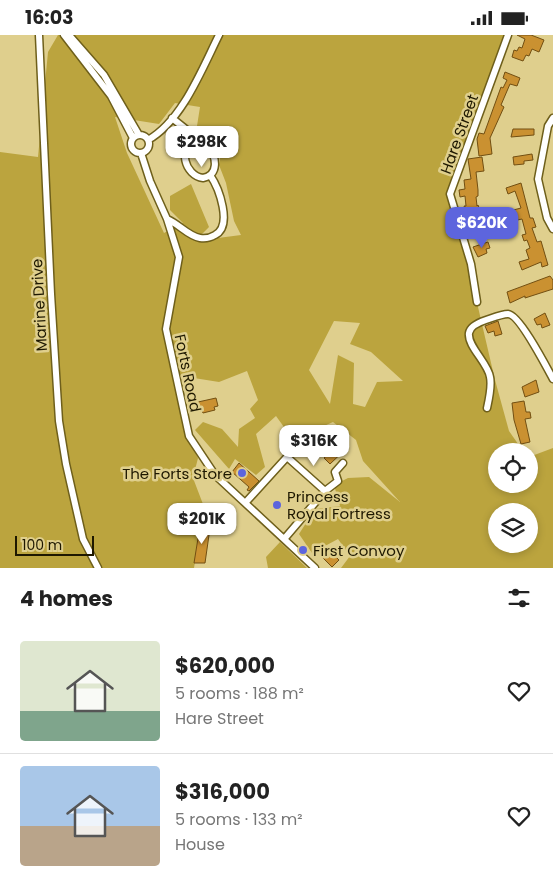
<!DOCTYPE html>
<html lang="en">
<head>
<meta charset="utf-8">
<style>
  :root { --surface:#fff; --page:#f6f6f6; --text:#222; --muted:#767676; --line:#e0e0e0; --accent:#5d65dd }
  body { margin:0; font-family:Poppins,sans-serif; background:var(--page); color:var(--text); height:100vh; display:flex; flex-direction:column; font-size:19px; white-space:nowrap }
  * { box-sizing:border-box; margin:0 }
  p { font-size:16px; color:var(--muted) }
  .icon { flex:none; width:28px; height:28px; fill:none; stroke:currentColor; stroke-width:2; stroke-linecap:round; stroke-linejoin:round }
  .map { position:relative; height:533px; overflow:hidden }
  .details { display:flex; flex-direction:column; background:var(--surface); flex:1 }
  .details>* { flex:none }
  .tools { position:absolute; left:488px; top:408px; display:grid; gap:10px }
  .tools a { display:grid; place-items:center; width:50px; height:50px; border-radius:50%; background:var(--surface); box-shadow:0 2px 8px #0003; font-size:25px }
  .scale { position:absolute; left:15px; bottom:12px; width:79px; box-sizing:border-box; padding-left:5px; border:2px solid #1e1800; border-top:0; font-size:14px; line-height:18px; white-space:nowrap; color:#1e1800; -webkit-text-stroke:4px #dfcf8d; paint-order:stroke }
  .price { position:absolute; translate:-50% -42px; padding:0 11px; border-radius:10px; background:#fff; color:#222; font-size:16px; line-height:32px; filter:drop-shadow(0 1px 2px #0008) }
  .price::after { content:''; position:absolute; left:50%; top:30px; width:15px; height:11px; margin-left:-8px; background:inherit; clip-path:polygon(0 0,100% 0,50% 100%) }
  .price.active { background:var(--accent); color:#fff }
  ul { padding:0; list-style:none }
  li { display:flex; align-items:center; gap:15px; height:125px; padding:0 20px }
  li+li { border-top:1px solid var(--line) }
  li span { display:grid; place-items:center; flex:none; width:140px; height:100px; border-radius:5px; color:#555 }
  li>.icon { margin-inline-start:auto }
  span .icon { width:60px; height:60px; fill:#fffc; stroke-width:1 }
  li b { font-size:21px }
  h2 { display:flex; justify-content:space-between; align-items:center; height:60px; padding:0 20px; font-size:21px }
  .status { display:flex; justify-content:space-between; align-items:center; height:35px; padding:0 25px; background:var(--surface); direction:ltr }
  .status svg { height:14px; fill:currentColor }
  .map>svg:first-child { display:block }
</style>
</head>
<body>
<div class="status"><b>16:03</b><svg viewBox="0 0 49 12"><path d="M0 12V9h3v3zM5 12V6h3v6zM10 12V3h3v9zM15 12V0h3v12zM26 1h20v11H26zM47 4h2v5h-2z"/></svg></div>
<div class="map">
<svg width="553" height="533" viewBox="0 0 553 533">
  <rect width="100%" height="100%" fill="#dfcf8d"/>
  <path fill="#bba43e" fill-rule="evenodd" d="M58 0H509L451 156 495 345 509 396 523 416H496V449H529V422L553 413V533H341L350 521 338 504 312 518 299 499 315 474 340 471 334 450 348 443 369 442 400 467 363 426 356 405 333 387 306 399 312 416 291 415 289 399 276 381 256 399 265 432 256 440 235 424 229 434 195 395 203 387 222 394 238 412 239 394 255 383 250 374 258 365 247 336 219 347 175 340 183 391 198 423 193 443 206 477 201 490 194 533H0V117L38 122 48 17ZM175 68 200 72 197 91 230 106 221 117 219 130 226 148 234 186 241 200 195 206 209 192 191 149 170 161V175L183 188 164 198 127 118 115 82 159 89ZM334 286 360 288 350 309 371 317 403 346 377 347 365 372 353 369 354 328 338 320 330 369 309 335ZM496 476H529V509H496Z
    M280 507 307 533H268L266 522Z"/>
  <path fill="#ca9131" stroke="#724f12" d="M517 0H531L544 5 539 17 532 14 529 21 526 20 523 26 512 22 514 15 517 16 519 12 522 13 525 4Z
    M505 37 520 43 517 51 510 49 501 70 504 72 490 103 492 119 479 121 477 104 479 98 484 99 501 52 503 53 507 45 503 43Z
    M513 94H534V100L511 102Z
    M532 119 533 125 524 126V129L514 130 513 122Z
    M482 122 484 136 476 137 478 155V161L476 162 477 171 478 170 483 183 521 173 515 156 508 159 506 153 521 148 530 183H533L536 192 532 193 537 207 541 206 548 230 542 232 541 227 522 235 519 227 529 224 526 215 530 213 527 205 524 206 522 200 526 199 522 184 500 189 498 184 488 188 489 191 475 196 471 184 466 186 464 180 467 179 464 171H466L465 161 460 162 459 155 465 154 464 145 471 144 468 124Z
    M488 207 490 213 486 214 487 218 478 222 473 212Z
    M550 241 553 245V254L525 263V261L510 268 507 257Z
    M545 278 550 290 542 293 541 289 537 290 534 284Z
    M498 286 502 299 495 301 494 296 488 298 485 291Z
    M536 345 539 357 525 362 522 352Z
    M216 363 218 371 214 372 215 375 203 378 198 367Z
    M524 366 526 377H530L531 383 525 384 530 407 521 409 514 385 512 368Z
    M343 406 348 412 330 429 324 423Z
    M239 428 259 446 249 456 247 455 249 452 232 437Z
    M200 491 210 493 205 528H194Z
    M328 514 339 525 332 532 321 521Z"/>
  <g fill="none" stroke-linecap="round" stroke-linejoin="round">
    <defs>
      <path id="minor" d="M39 0 51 259 59 386 66 429 83 504 98 533
        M64 0 111 61 133 103
        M69 0 104 40 139 100
        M172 83C179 89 187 94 193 101 195 103 196 105 198 107 201 109 205 109 208 112 217 122 219 140 203 143 185 141 176 111 198 108
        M553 83 548 91 538 144 547 183 553 194
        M131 109a9 9 0 1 1 18 0a9 9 0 1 1-18 0Z
        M148 105C182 86 202 34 219 0
        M141 118 150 146 167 184 179 222 166 294 189 401 215 440 315 533
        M167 184C179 189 188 201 200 203 206 204 210 203 215 200 233 191 219 153 210 140
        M477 267 471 229 450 159 508 0
        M487 373C489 364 492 351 490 342 488 328 467 311 469 298 470 291 480 287 486 285 492 283 502 279 508 279 519 279 547 333 553 344
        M325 456 338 446 335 437 343 428
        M246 467 287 422 325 456 285 503"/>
    </defs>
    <use href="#minor" stroke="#6e5f1b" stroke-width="9"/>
    <use href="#minor" stroke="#fff" stroke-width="6"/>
  </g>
  <g fill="#5d65dd" stroke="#dfcf8d" stroke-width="2">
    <circle cx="242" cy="438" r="5"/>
    <circle cx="277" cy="470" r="5"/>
    <circle cx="303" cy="515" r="5"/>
  </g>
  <g text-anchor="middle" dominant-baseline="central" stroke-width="5" stroke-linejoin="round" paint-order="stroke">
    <g font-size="15" fill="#1e1800" stroke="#dfcf8d">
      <text transform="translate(459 99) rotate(-70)">Hare Street</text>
      <text transform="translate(39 270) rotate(-93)">Marine Drive</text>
      <text transform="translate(188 338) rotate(78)">Forts Road</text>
    </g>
    <g font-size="15" fill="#1e1800" stroke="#dfcf8d" text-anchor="start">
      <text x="232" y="438" text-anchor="end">The Forts Store</text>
      <text x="287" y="461">Princess<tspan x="287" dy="17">Royal Fortress</tspan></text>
      <text x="313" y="515">First Convoy</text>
    </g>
  </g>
</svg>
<div class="tools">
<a><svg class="icon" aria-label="locate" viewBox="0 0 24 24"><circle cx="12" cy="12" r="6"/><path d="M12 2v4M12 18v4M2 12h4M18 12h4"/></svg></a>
<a><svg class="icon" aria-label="layers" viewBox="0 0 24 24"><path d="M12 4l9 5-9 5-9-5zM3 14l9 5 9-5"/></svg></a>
</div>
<div class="scale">100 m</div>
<b class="price" style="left:202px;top:133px">$298K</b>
<b class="price active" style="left:482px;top:214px">$620K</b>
<b class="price" style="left:314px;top:432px">$316K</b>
<b class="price" style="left:202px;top:510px">$201K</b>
</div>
<section class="details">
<h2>4 homes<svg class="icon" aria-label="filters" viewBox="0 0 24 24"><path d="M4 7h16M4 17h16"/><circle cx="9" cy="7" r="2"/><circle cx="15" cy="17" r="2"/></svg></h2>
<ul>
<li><span style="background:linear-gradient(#dfe7d0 70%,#7fa58c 0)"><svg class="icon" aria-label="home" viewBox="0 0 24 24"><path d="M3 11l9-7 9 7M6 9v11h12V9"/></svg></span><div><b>$620,000</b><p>5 rooms · 188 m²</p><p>Hare Street</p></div><svg class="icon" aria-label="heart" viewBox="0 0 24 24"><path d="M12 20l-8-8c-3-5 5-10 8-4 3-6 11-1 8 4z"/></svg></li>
<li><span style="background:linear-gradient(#a9c7e8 60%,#b9a48a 0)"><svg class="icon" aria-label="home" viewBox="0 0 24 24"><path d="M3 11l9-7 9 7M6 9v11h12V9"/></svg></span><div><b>$316,000</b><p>5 rooms · 133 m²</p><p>House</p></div><svg class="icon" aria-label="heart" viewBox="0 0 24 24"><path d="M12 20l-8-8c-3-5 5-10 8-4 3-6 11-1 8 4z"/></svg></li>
</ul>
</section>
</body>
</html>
